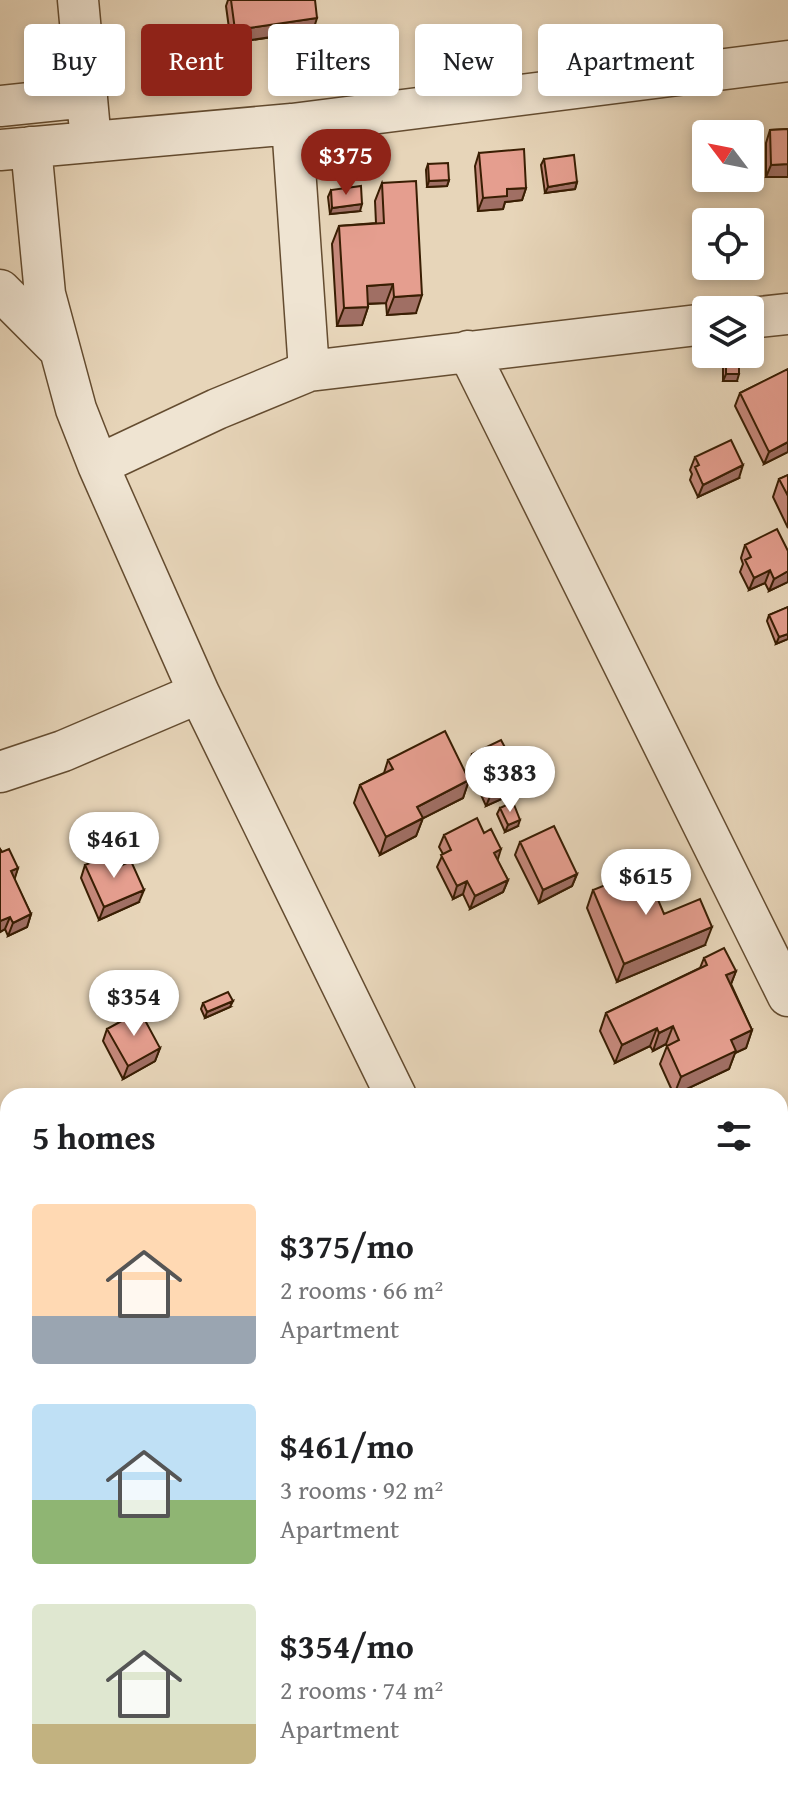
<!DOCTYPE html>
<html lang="en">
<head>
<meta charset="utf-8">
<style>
  :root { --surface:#fff; --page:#f6f6f6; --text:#202124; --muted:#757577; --accent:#8f2418 }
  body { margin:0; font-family:"Gentium Book Plus",serif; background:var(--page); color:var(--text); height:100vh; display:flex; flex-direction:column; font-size:30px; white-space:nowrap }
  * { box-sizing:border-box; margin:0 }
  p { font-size:26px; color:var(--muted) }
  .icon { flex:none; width:44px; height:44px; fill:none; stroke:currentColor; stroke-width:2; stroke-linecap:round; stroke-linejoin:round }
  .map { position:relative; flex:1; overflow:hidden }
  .panel { position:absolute; left:0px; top:1088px; width:788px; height:712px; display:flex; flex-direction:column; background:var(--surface); border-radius:24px 24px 0 0; box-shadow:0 4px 12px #0003 }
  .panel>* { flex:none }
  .banner { position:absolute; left:24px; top:24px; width:740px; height:72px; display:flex; gap:16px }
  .needle { width:52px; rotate:302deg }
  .fabs { position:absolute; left:692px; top:120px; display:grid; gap:16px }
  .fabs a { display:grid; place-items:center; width:72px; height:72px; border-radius:8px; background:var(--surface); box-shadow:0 4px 12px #0003; font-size:40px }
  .price { position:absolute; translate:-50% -68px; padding:0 18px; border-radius:28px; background:#fff; color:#222; font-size:26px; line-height:52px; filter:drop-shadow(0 2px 4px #0008) }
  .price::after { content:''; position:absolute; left:50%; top:48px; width:24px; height:18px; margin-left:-12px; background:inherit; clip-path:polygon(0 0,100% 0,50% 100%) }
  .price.selected { background:var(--accent); color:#fff }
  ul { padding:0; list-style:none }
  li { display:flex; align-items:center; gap:24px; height:200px; padding:0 32px }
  li span { display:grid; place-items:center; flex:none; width:224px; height:160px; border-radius:8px; color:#555 }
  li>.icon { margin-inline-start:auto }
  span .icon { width:96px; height:96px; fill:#fffc; stroke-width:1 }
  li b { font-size:34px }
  h2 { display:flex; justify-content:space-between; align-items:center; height:96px; padding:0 32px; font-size:34px }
  .chip { padding:0 28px; border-radius:8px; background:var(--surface); box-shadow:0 4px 12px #0003; font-size:28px; line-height:72px }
  .chip.selected { background:var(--accent); color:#fff }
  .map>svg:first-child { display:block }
</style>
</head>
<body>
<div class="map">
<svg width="788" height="1800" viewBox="0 0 788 1800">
  <rect width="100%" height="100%" fill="#e7d5b9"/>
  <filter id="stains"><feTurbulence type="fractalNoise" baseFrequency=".0025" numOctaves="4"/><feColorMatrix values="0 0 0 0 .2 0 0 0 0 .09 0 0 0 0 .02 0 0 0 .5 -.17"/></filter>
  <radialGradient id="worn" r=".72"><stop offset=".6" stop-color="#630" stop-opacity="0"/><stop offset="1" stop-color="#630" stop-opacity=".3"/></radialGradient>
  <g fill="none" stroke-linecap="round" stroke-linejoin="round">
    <defs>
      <path id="minor" d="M78 0 91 142
        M0 106 87 97
        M292 124 309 371
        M31 147 45 294 76 409 98 465 199 693 396 1096
        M0 150 292 124 788 61
        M0 290 58 348
        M750 318 788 314
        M468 351 788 996
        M98 465 217 409 309 371 706 324
        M0 772 63 751 199 693
        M0 1141 8 1157
        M780 1593 788 1589
        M727 1792 730 1800
        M126 1800 143 1792"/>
    </defs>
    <use href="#minor" stroke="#644c30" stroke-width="43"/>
    <use href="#minor" stroke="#efe4d2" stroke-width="40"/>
  </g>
  <path fill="#c5887b" stroke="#391e03" stroke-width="2" d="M228 0H315L313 31 231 43 226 6Z
    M788 129V177H766V143L770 130Z
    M479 153 526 188 522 200 505 202 503 209 478 211 475 166Z
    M544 159 577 182 575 189 545 193 541 165Z
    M428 164 449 180 447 186 427 187 426 170Z
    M382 183 416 313 387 315 386 303 368 304V307L362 325 337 326 332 244 339 226 376 223 375 201Z
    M331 190 360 211 330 214 328 197Z
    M754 212 758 254 753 267 716 270V266H750V222H706V254H705L703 229 708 216Z
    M726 361 737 381H723V367Z
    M788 369V452L764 464 735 406 740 393Z
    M695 457 739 478 698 497 690 480 692 474 690 470Z
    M788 475V528L773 497 779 479Z
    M745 545 788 551V582L769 591 765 583 749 590 740 572 743 564 741 558Z
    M788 607V639L776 644 767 621 769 615Z
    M472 754 509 755 529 776 524 789 486 806 468 766Z
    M388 760 469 780 463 798 423 818 416 836 380 855 354 803 360 785 384 773Z
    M500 808 518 826 505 832 497 814Z
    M444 835 497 860 508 880 503 892 470 909 463 894 453 899 437 867 443 854 439 847Z
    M520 842 577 874 572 886 539 903 515 855Z
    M0 849 2 852 18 868 14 879 31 914 27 927 8 936 5 929 0 932Z
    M85 865 116 868 139 902 99 920 81 878Z
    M593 890 664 914 705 945 617 982 587 908Z
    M704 958 736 971 731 984 752 1030 746 1048 735 1053 729 1069 674 1095 660 1064 667 1046 666 1044 653 1051 650 1046 615 1063 600 1031 606 1013 700 968Z
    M203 1003 230 1007 205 1018 201 1009Z
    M107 1029 160 1048 155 1061 123 1079 103 1041Z
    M788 1281V1324L780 1303V1288L782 1283Z
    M788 1355V1375L783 1362 785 1356Z
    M788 1376V1423L785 1425 780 1416V1377Z
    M376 1792H413L416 1798 427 1800H375L374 1797Z"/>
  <path fill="#a06f64" stroke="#391e03" stroke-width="2" d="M317 18 313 31 231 43 235 30Z
    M788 164V177H766L771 165Z
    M449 180 447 186 427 187 429 181Z
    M577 182 575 189 545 193 548 187Z
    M526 188 522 200 505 202 503 209 478 211 483 198 507 189Z
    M362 204 360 211 330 214 332 208Z
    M758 254 753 267 716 270 718 266H750V255Z
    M393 284 386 303 360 304 367 286Z
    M422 295 416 313 387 315 394 297Z
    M368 307 362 325 337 326 344 308Z
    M726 374H739L737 381H723Z
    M788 442V452L764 464 769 452Z
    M743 465 739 478 698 497 703 485Z
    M770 570 765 583 749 590 754 578Z
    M788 571V582L769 591 774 579Z
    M788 634V639L776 644 779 637Z
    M529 776 524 789 486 806 491 794Z
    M469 780 463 798 410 825 417 807Z
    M423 818 416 836 380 855 386 837Z
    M520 820 518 826 505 832 508 825Z
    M501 849 497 862 494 853Z
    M18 868 14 881 11 871Z
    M577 874 572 886 539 903 543 890Z
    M508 880 503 892 470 909 475 896Z
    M467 881 463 894 453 899 457 886Z
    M144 890 139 902 99 920 104 907Z
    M31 914 27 927 8 936 13 923Z
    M10 917 5 929 0 932V921Z
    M712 927 705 945 617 982 624 964Z
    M736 971 729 989 726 975Z
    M233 1001 230 1007 205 1018 207 1012Z
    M673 1026 666 1044 653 1051 659 1033Z
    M657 1028 650 1046 615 1063 622 1045Z
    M752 1030 746 1048 735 1053 729 1069 674 1095 681 1077 731 1040Z
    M160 1048 155 1061 123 1079 128 1066Z
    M8 1677V1687L0 1691V1681Z
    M15 1792H31L30 1795 20 1800H0Z"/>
  <path fill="#e59e8f" stroke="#391e03" stroke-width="2" d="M231 0H315L317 18 235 30Z
    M788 129V164L771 165 770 130Z
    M524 149 526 188 507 189V196L483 198 479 153Z
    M574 155 577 182 548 187 544 159Z
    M448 163 449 180 429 181 428 164Z
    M416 181 422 295 394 297 393 284 367 286 368 307 344 308 339 226 384 223 382 183Z
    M361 186 362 204 332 208 331 190Z
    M754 212 758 254 750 255V222H708V216Z
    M726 361H739V374H726Z
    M788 369V442L769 452 740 393Z
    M731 440 743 465 703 485 695 467 699 465 695 457Z
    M788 475V496L779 479Z
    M777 529 788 551V571L774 579 770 570 754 578 745 560 751 557 745 545Z
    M788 607V634L779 637 769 615Z
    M445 731 469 780 417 807 423 818 386 837 360 785 393 769 388 760Z
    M501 740 509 755 517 751 529 776 491 794 472 754Z
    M513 802 520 820 508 825 500 808Z
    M477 818 484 833 491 829 501 849 494 853 508 880 475 896 467 881 457 886 441 855 451 850 444 835Z
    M554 826 577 874 543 890 520 842Z
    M0 849 2 852 9 849 18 868 11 871 31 914 13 923 10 917 0 921Z
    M110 854 116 868 131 861 144 890 104 907 85 865Z
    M645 869 664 914 700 899 712 927 624 964 593 890Z
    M724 948 736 971 726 975 752 1030 731 1040 736 1051 681 1077 667 1046 679 1040 673 1026 659 1033 657 1028 622 1045 606 1013 707 965 704 958Z
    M228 992 233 1001 207 1012 203 1003Z
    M140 1011 160 1048 128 1066 107 1029Z
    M788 1281V1299L782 1283Z
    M787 1374 788 1376 787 1418 780 1405V1377Z
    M0 1647 3 1652 8 1650V1677L0 1681Z
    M7 1763 8 1792H15L0 1800V1767Z
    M382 1792H413L416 1798 424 1794 427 1800H386Z"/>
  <rect width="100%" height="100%" filter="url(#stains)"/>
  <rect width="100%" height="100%" fill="url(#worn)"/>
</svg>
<div class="fabs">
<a><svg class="needle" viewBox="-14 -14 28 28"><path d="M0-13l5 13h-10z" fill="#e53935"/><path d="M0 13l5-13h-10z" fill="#757577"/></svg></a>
<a><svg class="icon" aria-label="locate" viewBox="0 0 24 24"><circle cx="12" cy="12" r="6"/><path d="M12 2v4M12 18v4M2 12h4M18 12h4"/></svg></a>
<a><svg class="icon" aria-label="layers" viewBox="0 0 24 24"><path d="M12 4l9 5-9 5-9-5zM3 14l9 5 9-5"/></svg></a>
</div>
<b class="price selected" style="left:346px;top:197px">$375</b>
<b class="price" style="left:510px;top:814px">$383</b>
<b class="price" style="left:114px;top:880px">$461</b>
<b class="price" style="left:646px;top:917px">$615</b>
<b class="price" style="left:134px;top:1038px">$354</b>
<div class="banner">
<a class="chip">Buy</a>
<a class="chip selected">Rent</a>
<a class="chip">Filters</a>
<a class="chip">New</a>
<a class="chip">Apartment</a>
</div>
<section class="panel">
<h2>5 homes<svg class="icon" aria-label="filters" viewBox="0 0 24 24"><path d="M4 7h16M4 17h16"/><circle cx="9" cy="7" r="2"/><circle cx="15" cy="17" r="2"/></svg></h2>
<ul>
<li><span style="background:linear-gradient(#ffd9b3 70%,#9aa5b1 0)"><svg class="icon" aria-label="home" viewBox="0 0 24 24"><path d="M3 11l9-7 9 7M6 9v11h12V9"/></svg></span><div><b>$375/mo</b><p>2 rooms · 66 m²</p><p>Apartment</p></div></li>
<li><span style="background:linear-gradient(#bfe0f5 60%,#8fb573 0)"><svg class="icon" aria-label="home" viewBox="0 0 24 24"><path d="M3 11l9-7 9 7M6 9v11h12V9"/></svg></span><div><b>$461/mo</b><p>3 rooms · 92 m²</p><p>Apartment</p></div></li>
<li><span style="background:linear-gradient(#dfe7d0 75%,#c2b280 0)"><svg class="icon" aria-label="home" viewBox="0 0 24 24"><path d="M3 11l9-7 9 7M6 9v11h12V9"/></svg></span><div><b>$354/mo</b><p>2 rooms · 74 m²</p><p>Apartment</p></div></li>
</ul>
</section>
</div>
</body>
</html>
